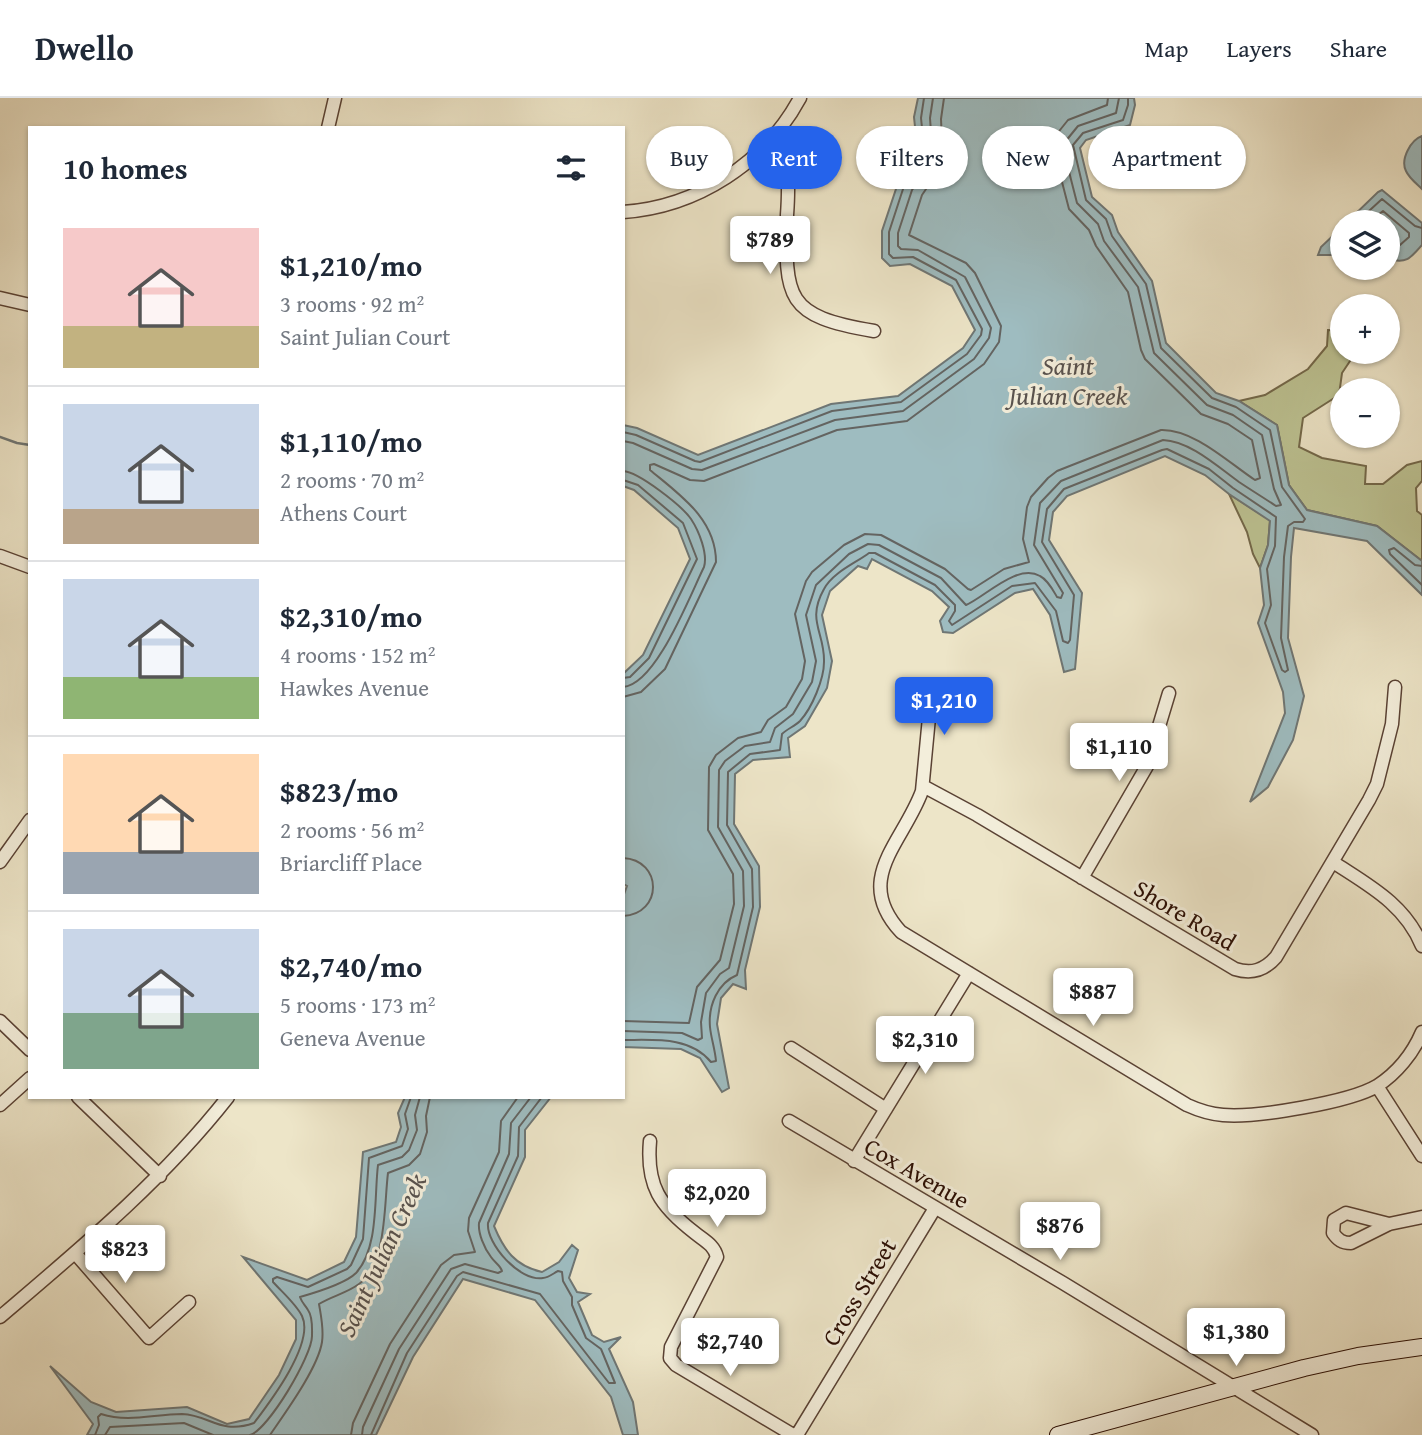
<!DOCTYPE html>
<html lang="en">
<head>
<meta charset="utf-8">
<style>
  :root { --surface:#fff; --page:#f2f2f3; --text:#1f2937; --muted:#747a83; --line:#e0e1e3; --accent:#2563eb }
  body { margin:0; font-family:"Gentium Book Plus",serif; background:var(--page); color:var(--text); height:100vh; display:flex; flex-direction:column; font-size:26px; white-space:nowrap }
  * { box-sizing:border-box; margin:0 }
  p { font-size:23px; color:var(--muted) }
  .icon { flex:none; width:38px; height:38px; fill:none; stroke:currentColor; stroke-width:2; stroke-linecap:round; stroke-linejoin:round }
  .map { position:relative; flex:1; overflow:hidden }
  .sheet { position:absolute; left:28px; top:28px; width:597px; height:973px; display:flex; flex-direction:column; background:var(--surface); border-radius:0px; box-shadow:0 2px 5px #0004 }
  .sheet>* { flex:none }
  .hud { position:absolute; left:646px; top:28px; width:665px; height:63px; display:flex; gap:14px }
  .controls { position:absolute; left:1330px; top:112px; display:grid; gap:14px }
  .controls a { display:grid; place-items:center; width:70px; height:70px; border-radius:50%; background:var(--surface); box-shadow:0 2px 5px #0004; font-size:35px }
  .price { position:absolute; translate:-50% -60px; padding:0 16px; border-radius:7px; background:#fff; color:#222; font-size:23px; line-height:46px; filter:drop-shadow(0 2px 4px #0008) }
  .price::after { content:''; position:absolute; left:50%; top:42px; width:21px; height:16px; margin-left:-10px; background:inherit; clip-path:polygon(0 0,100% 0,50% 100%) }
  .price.active { background:var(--accent); color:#fff }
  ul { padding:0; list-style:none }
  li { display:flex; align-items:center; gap:21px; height:175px; padding:0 35px }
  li+li { border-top:2px solid var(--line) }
  li span { display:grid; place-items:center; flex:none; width:196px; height:140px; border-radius:0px; color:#555 }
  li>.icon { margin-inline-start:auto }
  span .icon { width:84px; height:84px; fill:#fffc; stroke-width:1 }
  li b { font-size:30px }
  h2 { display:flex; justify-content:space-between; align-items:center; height:84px; padding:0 35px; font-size:30px }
  .pill { padding:0 24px; border-radius:32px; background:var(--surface); box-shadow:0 2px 5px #0004; font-size:24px; line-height:63px }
  .pill.active { background:var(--accent); color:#fff }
  header { display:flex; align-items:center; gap:42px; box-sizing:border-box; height:98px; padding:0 35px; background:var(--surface); border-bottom:2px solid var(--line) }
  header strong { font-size:33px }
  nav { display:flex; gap:38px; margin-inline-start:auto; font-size:24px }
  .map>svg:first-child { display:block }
</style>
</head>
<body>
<header>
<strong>Dwello</strong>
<nav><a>Map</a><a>Layers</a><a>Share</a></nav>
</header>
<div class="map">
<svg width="1422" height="1337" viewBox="0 0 1422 1337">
  <rect width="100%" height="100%" fill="#ede5c8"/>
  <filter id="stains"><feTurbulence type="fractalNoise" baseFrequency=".00286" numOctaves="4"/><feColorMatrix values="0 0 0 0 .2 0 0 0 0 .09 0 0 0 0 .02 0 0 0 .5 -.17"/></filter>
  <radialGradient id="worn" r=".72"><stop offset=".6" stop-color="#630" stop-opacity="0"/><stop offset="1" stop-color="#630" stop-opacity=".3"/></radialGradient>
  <path fill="#bdc393" stroke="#73684a" stroke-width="2" d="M1328 232 1342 233V254H1356L1342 275 1339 297 1303 320 1299 349 1322 360 1366 368 1365 386H1383L1407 367 1422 363V383L1416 390 1417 413 1422 417V463L1377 428 1307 412 1289 387 1277 327 1239 303 1265 297 1308 271 1327 248Z
    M1229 396 1270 422 1268 447 1260 470 1253 456 1247 434Z"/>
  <path fill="#9ebcc0" stroke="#6f7674" stroke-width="2" d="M918 0H1134L1135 7 1130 27 1086 42 1080 50 1092 99 1112 117 1118 134 1152 183 1166 245 1216 295 1239 303 1277 327 1289 387 1307 412 1377 428 1422 463V497L1367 443 1294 430 1291 459 1288 540 1304 598 1293 642 1268 689 1250 704 1285 615 1283 594 1258 525 1264 507 1260 470 1268 447 1270 423 1229 396 1205 377 1165 358 1067 398 1053 414 1049 442 1082 495 1075 571 1064 574 1050 517 1033 491 1015 495 953 535 943 534 940 523 949 509 932 493 872 461 867 471 858 468 830 493 822 517 832 563 827 590 805 628 788 640 790 659 753 662 735 676 734 726 759 768 760 809 745 872 746 891 733 886 721 900 717 926 729 990 722 994 700 960 681 951 623 949V799L627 788 623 786V576L643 557 690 461 678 430 634 392 623 388V327L637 330 698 357 831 306 898 298 963 250 975 232 952 188 910 166 890 168 882 160V133L898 85 918 58 914 19Z
    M1422 38V91C1417 86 1409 80 1406 73 1400 61 1411 42 1422 38Z
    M1382 92 1422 125V147C1410 161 1406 166 1388 161V124H1347L1378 94Z
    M1342 129V157H1318L1321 149Z
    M405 999H551L525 1032V1059L494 1128C504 1152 515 1168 542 1174L559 1164 572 1147 578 1152 569 1180 577 1194 590 1196 578 1204 592 1237 604 1244 621 1239 609 1251 633 1304 638 1337H623L611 1299 535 1202 463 1181 413 1259 376 1337H87L93 1326 50 1268 91 1304 116 1314 187 1309 227 1326 249 1321 279 1277 296 1241V1222L243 1159 307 1182 344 1164 356 1139 363 1054 396 1044 401 1029 398 1015Z"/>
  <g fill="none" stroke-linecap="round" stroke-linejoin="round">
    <path stroke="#646461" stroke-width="2" d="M1357 124 1382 101 1415 128 1422 130
      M1369 124 1383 113 1409 135V139L1400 147 1388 146
      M623 334 636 337 695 363 700 364 832 313 901 304 967 256 981 237 982 231 956 182 913 159 893 160 889 156V134L904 88 925 59 921 20 924 0
      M623 343 633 345 692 371 702 372 835 322 903 313 974 261 989 240 991 230 965 179 918 152 901 151 898 148V135L912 92 933 63 930 20 933 0
      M623 373C639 374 682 408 691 421 699 433 708 456 704 469 690 497 656 587 623 589
      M623 382 638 387 683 425 697 461 649 560 630 579 623 580
      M1422 468 1415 467 1394 450 1389 452 1390 456 1422 487
      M623 599 641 594 665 571 716 464C716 421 680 397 650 372V367L654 366 690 382 704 383 837 332 907 323 984 266 999 244 1001 228 975 175 966 165 909 137 922 97 943 66 941 21 944 0
      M623 760C663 762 663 816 623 818
      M623 923 689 925 697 889 720 862 734 806 733 776 708 732 709 669 716 657 738 640 761 634 768 622 786 609 802 581 805 563 795 516 806 483 812 474 844 447 865 436 881 437 945 471 968 491 971 492 1004 471 1029 464 1023 441 1027 409 1031 399 1048 380 1057 373 1161 332C1194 331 1229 365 1255 382L1260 380 1252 342 1228 326 1201 316 1145 261 1141 252 1128 194 1096 148 1089 132 1069 111 1054 53 1056 37 1068 22 1107 7 1108 0
      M623 933 682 935 698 942 702 940 701 924 706 895 720 876 729 870 744 808 743 773 718 729 719 672 725 663 745 648 770 644 775 630 793 616 812 584 816 563 806 517 816 487 849 456 868 446 879 447 941 480 966 507C985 499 1017 465 1040 478 1048 482 1053 492 1057 499L1061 500 1063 495 1034 447 1040 405 1061 383 1163 342C1190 343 1218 369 1239 384 1251 392 1264 400 1276 408L1281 407 1274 391 1262 337 1233 317 1207 307 1154 255 1138 189 1104 143 1098 126 1077 105 1064 54 1065 44 1078 28 1116 15 1119 0
      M623 942C654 942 690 938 711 964L716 963C715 951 711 940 710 929 708 907 718 885 737 877L753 809 752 771 727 727 728 674 750 656 780 652 782 636C787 631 795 628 800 623 812 610 824 581 824 564 825 534 806 523 824 491 833 474 856 465 869 455H875L935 487 955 507V513L949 523 952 527 1012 488 1035 485 1056 513 1063 543 1068 545 1070 542 1074 497 1042 444 1047 411 1064 391 1162 352 1167 351 1209 371 1233 390 1276 419 1275 448 1267 471 1271 507 1265 525 1282 572 1285 574 1288 572 1281 540 1284 459 1288 428 1294 424H1303L1305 421 1282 389 1270 332 1236 309 1212 300 1161 250 1146 186 1112 138 1106 121 1086 102 1073 47 1083 35 1123 22 1128 7V0
      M95 1337 99 1327 98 1319 101 1316C129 1325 154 1316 182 1316 210 1317 220 1337 254 1325 270 1304 315 1245 302 1218 296 1206 282 1194 273 1184V1181L277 1179 308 1189 347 1171 351 1167 363 1141 369 1060 402 1048 408 1031 405 1016 411 999
      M105 1337 110 1329 184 1325 213 1337
      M250 1337C268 1332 312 1258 312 1238 312 1230 313 1219 308 1212 305 1207 302 1205 300 1199 314 1195 345 1186 356 1175 379 1150 374 1099 378 1067L402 1059 409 1052 417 1032 415 1017 420 999
      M270 1337C285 1315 318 1270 322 1244 324 1231 321 1218 319 1206 332 1198 347 1195 359 1186 387 1166 384 1106 388 1075L409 1067 420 1056 427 1034 426 1018 430 999
      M351 1337 353 1325 390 1246 441 1167 454 1157 475 1154 468 1133 469 1120 499 1054 501 1023 518 999
      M362 1337 363 1329 399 1251 451 1171 465 1166 498 1175 502 1173C500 1167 495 1165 491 1159 484 1150 478 1135 479 1125L509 1056 511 1025 531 999
      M371 1337 407 1255 457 1178 463 1174 540 1196 609 1285H615L601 1251 586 1240 572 1207V1199L563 1183 562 1174 558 1173C554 1175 548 1180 543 1180 520 1184 486 1146 488 1125L518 1058 519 1029 542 999"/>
    <path stroke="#6f7674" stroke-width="2.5" d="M0 339 17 345 30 347"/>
    <defs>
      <path id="minor" d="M328 30 335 0
        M773 39C778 50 784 62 787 74 789 88 788 103 787 117 785 201 785 218 874 233
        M623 114C697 109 765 65 800 0
        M0 200 30 207
        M0 458 30 469
        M932 588 922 693C903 745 852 781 901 834L1187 1007C1198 1012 1210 1016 1223 1017 1256 1020 1350 1004 1377 988 1397 975 1413 955 1422 934
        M923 688 977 717 1235 871C1251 876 1264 873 1276 859L1369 702 1377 686 1392 626 1395 589
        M0 764 30 722
        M1333 764C1368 787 1405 806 1422 848
        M1082 780 1147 668 1169 595
        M0 923 30 952
        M791 950 886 1011
        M1377 988 1422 1058
        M78 999 160 1078
        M0 1007 30 980
        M789 1023 1063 1185 1312 1337
        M650 1043C646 1088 660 1108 695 1135 705 1143 714 1147 717 1159L671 1249 670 1260 676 1267 793 1337
        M854 1063 969 875
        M1389 1126 1346 1115 1334 1122 1333 1135C1338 1142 1342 1145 1351 1145L1389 1126 1422 1119
        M75 1155 149 1240 189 1204
        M0 1219C81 1150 162 1083 228 999
        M797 1337 935 1110"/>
      <path id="secondary" d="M1058 1337 1304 1270 1358 1258 1422 1249"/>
    </defs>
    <use href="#minor" stroke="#5a4234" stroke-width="15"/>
    <use href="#secondary" stroke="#290c02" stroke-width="18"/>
    <use href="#minor" stroke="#f3eedb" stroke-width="12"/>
    <use href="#secondary" stroke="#f3eedb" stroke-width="16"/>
  </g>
  <g text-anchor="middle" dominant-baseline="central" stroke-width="6" stroke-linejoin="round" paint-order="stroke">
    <g font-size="24" fill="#290c02" stroke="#f3eedb">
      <text transform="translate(1185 817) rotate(31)">Shore Road</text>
      <text transform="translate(917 1075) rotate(30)">Cox Avenue</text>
      <text transform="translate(859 1194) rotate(-59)">Cross Street</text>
    </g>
    <g font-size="26" font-style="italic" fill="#58524e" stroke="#f3eedb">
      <text x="1068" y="267">Saint<tspan x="1068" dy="30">Julian Creek</tspan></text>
      <text transform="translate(381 1157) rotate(-65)">Saint Julian Creek</text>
    </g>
  </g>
  <rect width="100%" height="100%" filter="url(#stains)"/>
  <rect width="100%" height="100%" fill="url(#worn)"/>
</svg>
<div class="controls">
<a><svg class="icon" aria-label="layers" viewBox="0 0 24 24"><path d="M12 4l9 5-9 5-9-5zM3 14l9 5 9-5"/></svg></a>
<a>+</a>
<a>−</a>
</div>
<b class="price" style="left:770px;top:178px">$789</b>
<b class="price active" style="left:944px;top:639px">$1,210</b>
<b class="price" style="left:1119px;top:685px">$1,110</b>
<b class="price" style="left:1093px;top:930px">$887</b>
<b class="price" style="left:925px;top:978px">$2,310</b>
<b class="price" style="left:717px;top:1131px">$2,020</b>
<b class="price" style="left:1060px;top:1164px">$876</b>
<b class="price" style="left:125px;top:1187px">$823</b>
<b class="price" style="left:1236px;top:1270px">$1,380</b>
<b class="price" style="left:730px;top:1280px">$2,740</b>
<div class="hud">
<a class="pill">Buy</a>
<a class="pill active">Rent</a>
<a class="pill">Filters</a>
<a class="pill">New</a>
<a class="pill">Apartment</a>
</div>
<section class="sheet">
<h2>10 homes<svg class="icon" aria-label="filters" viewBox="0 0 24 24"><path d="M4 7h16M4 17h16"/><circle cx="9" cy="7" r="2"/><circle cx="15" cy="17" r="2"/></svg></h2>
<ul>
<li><span style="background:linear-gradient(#f6c9c9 70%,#c2b280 0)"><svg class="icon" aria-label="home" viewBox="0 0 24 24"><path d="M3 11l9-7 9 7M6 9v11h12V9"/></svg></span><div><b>$1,210/mo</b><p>3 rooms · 92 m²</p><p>Saint Julian Court</p></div></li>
<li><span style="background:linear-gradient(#c9d6e8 75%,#b9a48a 0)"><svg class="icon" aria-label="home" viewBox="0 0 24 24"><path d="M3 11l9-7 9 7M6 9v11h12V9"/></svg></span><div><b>$1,110/mo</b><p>2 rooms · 70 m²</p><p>Athens Court</p></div></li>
<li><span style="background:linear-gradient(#c9d6e8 70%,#8fb573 0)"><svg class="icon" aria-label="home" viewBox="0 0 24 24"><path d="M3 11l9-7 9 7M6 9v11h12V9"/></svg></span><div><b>$2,310/mo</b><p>4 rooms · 152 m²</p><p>Hawkes Avenue</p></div></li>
<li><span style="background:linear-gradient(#ffd9b3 70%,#9aa5b1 0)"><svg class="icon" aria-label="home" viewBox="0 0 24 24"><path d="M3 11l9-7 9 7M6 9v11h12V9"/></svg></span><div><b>$823/mo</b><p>2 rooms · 56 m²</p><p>Briarcliff Place</p></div></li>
<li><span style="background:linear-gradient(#c9d6e8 60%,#7fa58c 0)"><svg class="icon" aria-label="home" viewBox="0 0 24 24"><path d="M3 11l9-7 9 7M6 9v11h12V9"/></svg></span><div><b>$2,740/mo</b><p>5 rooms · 173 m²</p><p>Geneva Avenue</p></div></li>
</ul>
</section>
</div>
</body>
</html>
